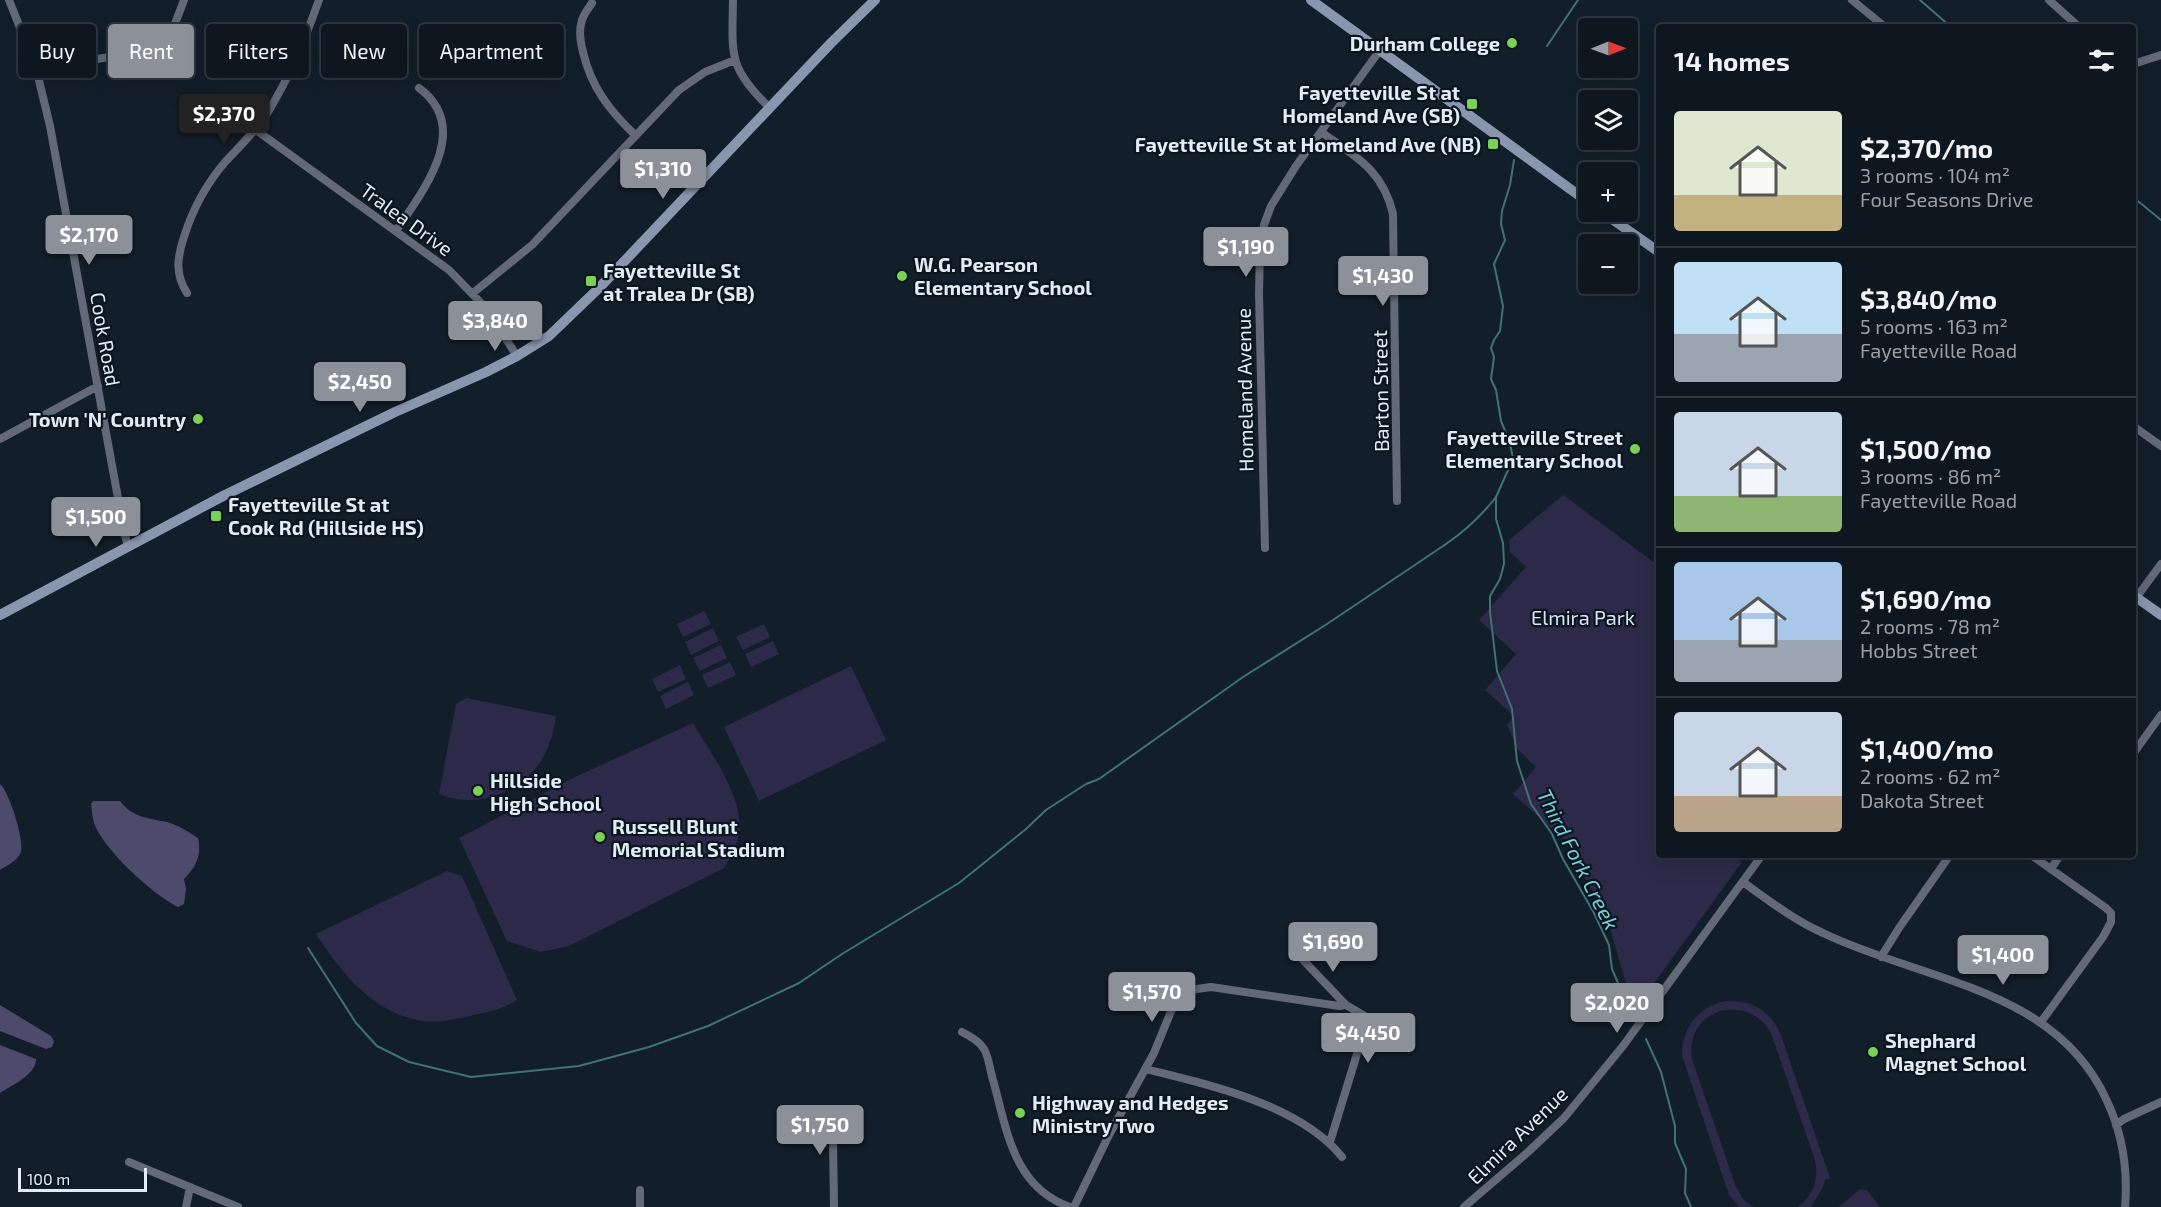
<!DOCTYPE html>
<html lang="en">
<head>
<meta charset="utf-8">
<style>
  :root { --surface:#0e161f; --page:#1c232c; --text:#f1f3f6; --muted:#9b9fa4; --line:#2e353d; --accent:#8c9099 }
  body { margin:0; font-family:"Exo 2",sans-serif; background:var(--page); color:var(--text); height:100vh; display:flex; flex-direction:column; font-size:22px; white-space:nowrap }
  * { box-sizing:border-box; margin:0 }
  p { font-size:20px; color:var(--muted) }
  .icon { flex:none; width:33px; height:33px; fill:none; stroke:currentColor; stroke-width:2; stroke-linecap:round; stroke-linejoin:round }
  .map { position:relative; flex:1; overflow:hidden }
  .side { position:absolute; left:1656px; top:24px; width:480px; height:834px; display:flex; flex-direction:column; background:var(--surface); border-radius:6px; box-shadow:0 6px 24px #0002,0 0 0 2px var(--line) }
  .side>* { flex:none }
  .banner { position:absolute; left:18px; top:24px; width:570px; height:54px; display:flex; gap:12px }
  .needle { width:39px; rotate:89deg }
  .controls { position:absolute; left:1578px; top:18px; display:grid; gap:12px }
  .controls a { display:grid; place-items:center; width:60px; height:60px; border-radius:6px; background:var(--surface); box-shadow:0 6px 24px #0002,0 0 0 2px var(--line); font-size:30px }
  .scale { position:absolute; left:18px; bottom:15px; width:129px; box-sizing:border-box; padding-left:6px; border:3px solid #e3ebf3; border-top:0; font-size:16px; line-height:21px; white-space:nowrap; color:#e3ebf3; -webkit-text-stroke:4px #09151f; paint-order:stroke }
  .price { position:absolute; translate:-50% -51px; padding:0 14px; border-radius:6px; background:var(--accent); color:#fff; font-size:20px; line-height:39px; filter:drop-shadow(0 2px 3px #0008) }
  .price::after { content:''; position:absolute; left:50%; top:36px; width:18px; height:14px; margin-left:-9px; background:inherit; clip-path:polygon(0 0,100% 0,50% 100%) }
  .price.active { background:#222; color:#fff }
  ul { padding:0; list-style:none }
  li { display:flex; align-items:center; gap:18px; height:150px; padding:0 18px }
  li+li { border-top:2px solid var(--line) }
  li span { display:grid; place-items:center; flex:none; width:168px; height:120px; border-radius:6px; color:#555 }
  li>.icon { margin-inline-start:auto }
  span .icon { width:72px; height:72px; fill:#fffc; stroke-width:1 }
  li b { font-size:26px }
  h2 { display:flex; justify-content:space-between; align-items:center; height:72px; padding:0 18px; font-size:26px }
  .pill { padding:0 21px; border-radius:6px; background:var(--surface); box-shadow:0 6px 24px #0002,0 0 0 2px var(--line); font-size:21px; line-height:54px }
  .pill.active { background:var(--accent); color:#fff }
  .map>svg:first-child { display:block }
</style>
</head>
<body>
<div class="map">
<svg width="2161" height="1207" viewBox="0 0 2161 1207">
  <rect width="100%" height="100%" fill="#121e29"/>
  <path fill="#2c2a48" d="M1563 495 1659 566V855H1732L1742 862 1634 1011 1607 918 1556 825 1552 829 1513 794 1536 767 1518 750 1507 725 1514 716 1485 690 1516 654 1479 620 1526 567 1510 552 1509 540Z
    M704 611 711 624 683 637 677 624Z
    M764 624 770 637 743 650 736 637Z
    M713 628 719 641 691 655 685 642Z
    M773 641 779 654 751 667 745 654Z
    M721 645 727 658 700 671 693 658Z
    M730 662 736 675 708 688 702 675Z
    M680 665 686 679 658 692 652 679Z
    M851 666 886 740 759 801 724 727Z
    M688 682 694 695 666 709 660 696Z
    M466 698 556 716C554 730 550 744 544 756 529 785 489 805 457 799 451 798 445 796 439 794L456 704Z
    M693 723C711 754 748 802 738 838 735 849 730 858 724 868L569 946 541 952 507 941 459 838 573 778Z
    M447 871 462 876 517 1000C503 1009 489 1012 474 1015 459 1019 439 1023 423 1021 374 1014 341 973 316 934Z
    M1726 1001C1752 1000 1771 1011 1781 1035L1830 1178 1825 1180 1822 1189 1811 1207H1797C1814 1196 1819 1178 1815 1160L1771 1033C1746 990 1684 1010 1692 1059L1736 1187 1743 1199 1753 1207H1739L1729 1195 1682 1056C1682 1028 1698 1006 1726 1001Z
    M1860 1189 1867 1190 1880 1207H1839Z"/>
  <path fill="#4d4a6c" d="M0 784C9 791 24 839 21 851 19 860 8 865 0 870Z
    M93 801H120C133 818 148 818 167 822 178 825 189 832 198 838 202 855 196 867 184 879L186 889 184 904 178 907C152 894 104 850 94 823 92 817 92 810 91 804Z
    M0 1005 51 1036 54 1041 52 1047 46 1049 0 1031Z
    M0 1045 36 1059C36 1075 12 1085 0 1093Z"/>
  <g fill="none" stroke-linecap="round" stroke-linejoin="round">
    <path stroke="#3f7377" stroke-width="2" d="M1920 0 1951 27
      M1547 46 1578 0
      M1514 160 1510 185 1502 211 1501 224 1505 240 1494 264 1503 306 1500 331 1494 340 1491 348 1494 357 1491 379 1496 390 1501 421 1510 443 1513 459 1496 497V519L1503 543 1504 564 1500 579 1490 596V612L1497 671 1512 709 1517 761 1531 804 1552 834 1563 859 1594 913 1609 945 1612 969 1631 1013
      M2133 197 2161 220
      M308 948 356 1023 377 1046 409 1062 471 1077 579 1066 649 1047 708 1026 799 983 842 954 959 883 1026 829 1046 810 1086 784 1099 779 1243 677 1327 624 1446 544C1465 531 1482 515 1496 497
      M1646 1039 1661 1072 1675 1126V1143L1686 1169 1685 1193 1691 1207"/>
    <path stroke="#636978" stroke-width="8" d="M9 0 36 68 50 126 124 531 128 547
      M733 0C732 55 728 68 770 108
      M1852 0 1885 27
      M2049 0 2079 27
      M592 3C588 9 582 16 581 24 579 32 581 44 583 52 591 87 610 111 635 135
      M2133 64 2161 55
      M36 68 137 53 154 47 163 42 173 29 184 0
      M256 130 449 270 485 307 517 356
      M1321 132C1355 156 1383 170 1393 214L1397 501
      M396 231C423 191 473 128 419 88
      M187 293C175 274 177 258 184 237 193 208 206 184 226 161 241 145 256 131 268 112 291 74 304 42 319 0
      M473 293 532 245 679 90 705 72 735 60
      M2133 426 2161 446
      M0 439 98 386
      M1265 548 1259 294 1260 246 1264 225 1271 206 1296 166 1380 50
      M2133 602 2161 564
      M2133 754 2161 715
      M2031 855 2106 908 2111 913V922L2103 937 2041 1022
      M2051 869 2060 855
      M1743 882C1768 900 1794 920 1823 933 1922 981 2057 988 2107 1101 2123 1135 2128 1170 2125 1207
      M1881 957 1899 928 1950 855
      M962 1032C970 1036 980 1042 984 1049 989 1057 990 1071 993 1080 1007 1130 1013 1187 1070 1207
      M1145 1069C1208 1084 1300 1105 1342 1157
      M2116 1125 2124 1119 2161 1102
      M1330 1142 1368 1018 1346 1005
      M129 1162 238 1207
      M186 1207 190 1187
      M640 1207V1190
      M834 1207 833 1137 834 1126 841 1114
      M1074 1207 1109 1135 1154 1053 1174 1004 1190 990 1211 987 1339 1006 1346 1005 1303 960 1309 951
      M1464 1207 1528 1152 1564 1118 1623 1046 1762 855"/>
    <path stroke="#8a96ae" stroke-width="10" d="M1311 0 1588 202
      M1602 212 1659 252
      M2133 595 2161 615
      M0 615 223 496 395 412 486 372 517 356 549 336 599 288 831 43 875 0"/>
  </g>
  <g fill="#7bd155" stroke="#09151f" stroke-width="2">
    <circle cx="1512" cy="43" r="6"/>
    <rect x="1466" y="98" width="12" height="12" rx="3"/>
    <rect x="1487" y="138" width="12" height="12" rx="3"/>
    <circle cx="902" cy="276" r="6"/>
    <rect x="585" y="275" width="12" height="12" rx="3"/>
    <circle cx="198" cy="419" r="6"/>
    <circle cx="1635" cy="449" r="6"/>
    <rect x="210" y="510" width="12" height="12" rx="3"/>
    <circle cx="478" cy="791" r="6"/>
    <circle cx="600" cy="837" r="6"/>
    <circle cx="1873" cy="1052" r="6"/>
    <circle cx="1020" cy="1113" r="6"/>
  </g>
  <g text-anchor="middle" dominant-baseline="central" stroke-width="4.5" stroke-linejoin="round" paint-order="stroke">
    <g font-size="20" font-weight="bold" fill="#e3ebf3" stroke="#09151f" text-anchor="start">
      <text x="1500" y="43" text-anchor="end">Durham College</text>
      <text x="1460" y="92" text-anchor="end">Fayetteville St at<tspan x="1460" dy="23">Homeland Ave (SB)</tspan></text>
      <text x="1481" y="144" text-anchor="end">Fayetteville St at Homeland Ave (NB)</text>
      <text x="914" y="264">W.G. Pearson<tspan x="914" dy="23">Elementary School</tspan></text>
      <text x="603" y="270">Fayetteville St<tspan x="603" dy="23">at Tralea Dr (SB)</tspan></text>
      <text x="186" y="419" text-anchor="end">Town 'N' Country</text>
      <text x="1623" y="437" text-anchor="end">Fayetteville Street<tspan x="1623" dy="23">Elementary School</tspan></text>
      <text x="228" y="504">Fayetteville St at<tspan x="228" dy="23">Cook Rd (Hillside HS)</tspan></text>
      <text x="490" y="780">Hillside<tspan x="490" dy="23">High School</tspan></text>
      <text x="612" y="826">Russell Blunt<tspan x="612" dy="23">Memorial Stadium</tspan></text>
      <text x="1885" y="1040">Shephard<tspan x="1885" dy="23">Magnet School</tspan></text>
      <text x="1032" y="1102">Highway and Hedges<tspan x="1032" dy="23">Ministry Two</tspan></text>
    </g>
    <g font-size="20" fill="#e3ebf3" stroke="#09151f">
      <text transform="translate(407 219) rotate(36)">Tralea Drive</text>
      <text transform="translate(106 339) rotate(80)">Cook Road</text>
      <text transform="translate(1244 390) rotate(-91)">Homeland Avenue</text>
      <text transform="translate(1380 391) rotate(-91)">Barton Street</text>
      <text transform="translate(1517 1135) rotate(-44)">Elmira Avenue</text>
    </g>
    <g font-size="20" fill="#e0e0f9" stroke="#09151f">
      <text x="1583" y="617">Elmira Park</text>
    </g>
    <g font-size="21" font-style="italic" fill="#77cfd6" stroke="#09151f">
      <text transform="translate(1579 859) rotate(63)">Third Fork Creek</text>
    </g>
  </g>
</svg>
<div class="controls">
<a><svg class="needle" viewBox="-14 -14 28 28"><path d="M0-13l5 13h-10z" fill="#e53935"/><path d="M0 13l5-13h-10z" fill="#9b9fa4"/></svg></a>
<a><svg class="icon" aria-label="layers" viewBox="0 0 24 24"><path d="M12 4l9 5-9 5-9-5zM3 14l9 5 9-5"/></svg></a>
<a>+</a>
<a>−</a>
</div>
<div class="scale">100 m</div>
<b class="price active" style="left:224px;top:145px">$2,370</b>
<b class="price" style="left:663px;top:200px">$1,310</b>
<b class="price" style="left:89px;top:266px">$2,170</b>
<b class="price" style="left:1246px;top:278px">$1,190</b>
<b class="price" style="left:1383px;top:307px">$1,430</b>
<b class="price" style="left:495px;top:352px">$3,840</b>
<b class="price" style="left:360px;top:413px">$2,450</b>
<b class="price" style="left:96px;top:548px">$1,500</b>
<b class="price" style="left:1333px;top:973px">$1,690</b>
<b class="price" style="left:2003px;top:986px">$1,400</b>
<b class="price" style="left:1152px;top:1023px">$1,570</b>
<b class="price" style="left:1617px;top:1034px">$2,020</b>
<b class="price" style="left:1368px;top:1064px">$4,450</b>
<b class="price" style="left:820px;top:1156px">$1,750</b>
<div class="banner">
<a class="pill">Buy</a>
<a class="pill active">Rent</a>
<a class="pill">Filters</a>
<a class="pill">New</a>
<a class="pill">Apartment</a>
</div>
<section class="side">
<h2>14 homes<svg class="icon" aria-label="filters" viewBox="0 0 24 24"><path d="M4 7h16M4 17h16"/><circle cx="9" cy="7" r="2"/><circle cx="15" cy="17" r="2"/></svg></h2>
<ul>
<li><span style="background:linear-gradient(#dfe7d0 70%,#c2b280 0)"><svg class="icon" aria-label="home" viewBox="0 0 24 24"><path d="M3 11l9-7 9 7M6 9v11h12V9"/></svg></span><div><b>$2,370/mo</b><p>3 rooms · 104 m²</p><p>Four Seasons Drive</p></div></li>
<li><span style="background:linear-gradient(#bfe0f5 60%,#9aa5b1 0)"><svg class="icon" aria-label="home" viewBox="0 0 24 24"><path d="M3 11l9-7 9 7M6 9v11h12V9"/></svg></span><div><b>$3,840/mo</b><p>5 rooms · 163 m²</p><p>Fayetteville Road</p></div></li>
<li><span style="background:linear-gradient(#c9d6e8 70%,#8fb573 0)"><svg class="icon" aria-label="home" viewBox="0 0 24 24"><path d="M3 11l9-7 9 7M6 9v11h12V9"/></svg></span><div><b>$1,500/mo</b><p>3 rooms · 86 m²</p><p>Fayetteville Road</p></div></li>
<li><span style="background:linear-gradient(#a9c7e8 65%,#9aa5b1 0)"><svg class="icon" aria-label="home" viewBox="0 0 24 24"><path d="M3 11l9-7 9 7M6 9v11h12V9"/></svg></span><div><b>$1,690/mo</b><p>2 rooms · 78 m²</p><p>Hobbs Street</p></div></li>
<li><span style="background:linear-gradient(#c9d6e8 70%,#b9a48a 0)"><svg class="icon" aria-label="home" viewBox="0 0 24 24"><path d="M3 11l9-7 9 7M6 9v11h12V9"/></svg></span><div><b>$1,400/mo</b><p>2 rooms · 62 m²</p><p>Dakota Street</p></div></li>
</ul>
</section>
</div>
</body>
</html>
